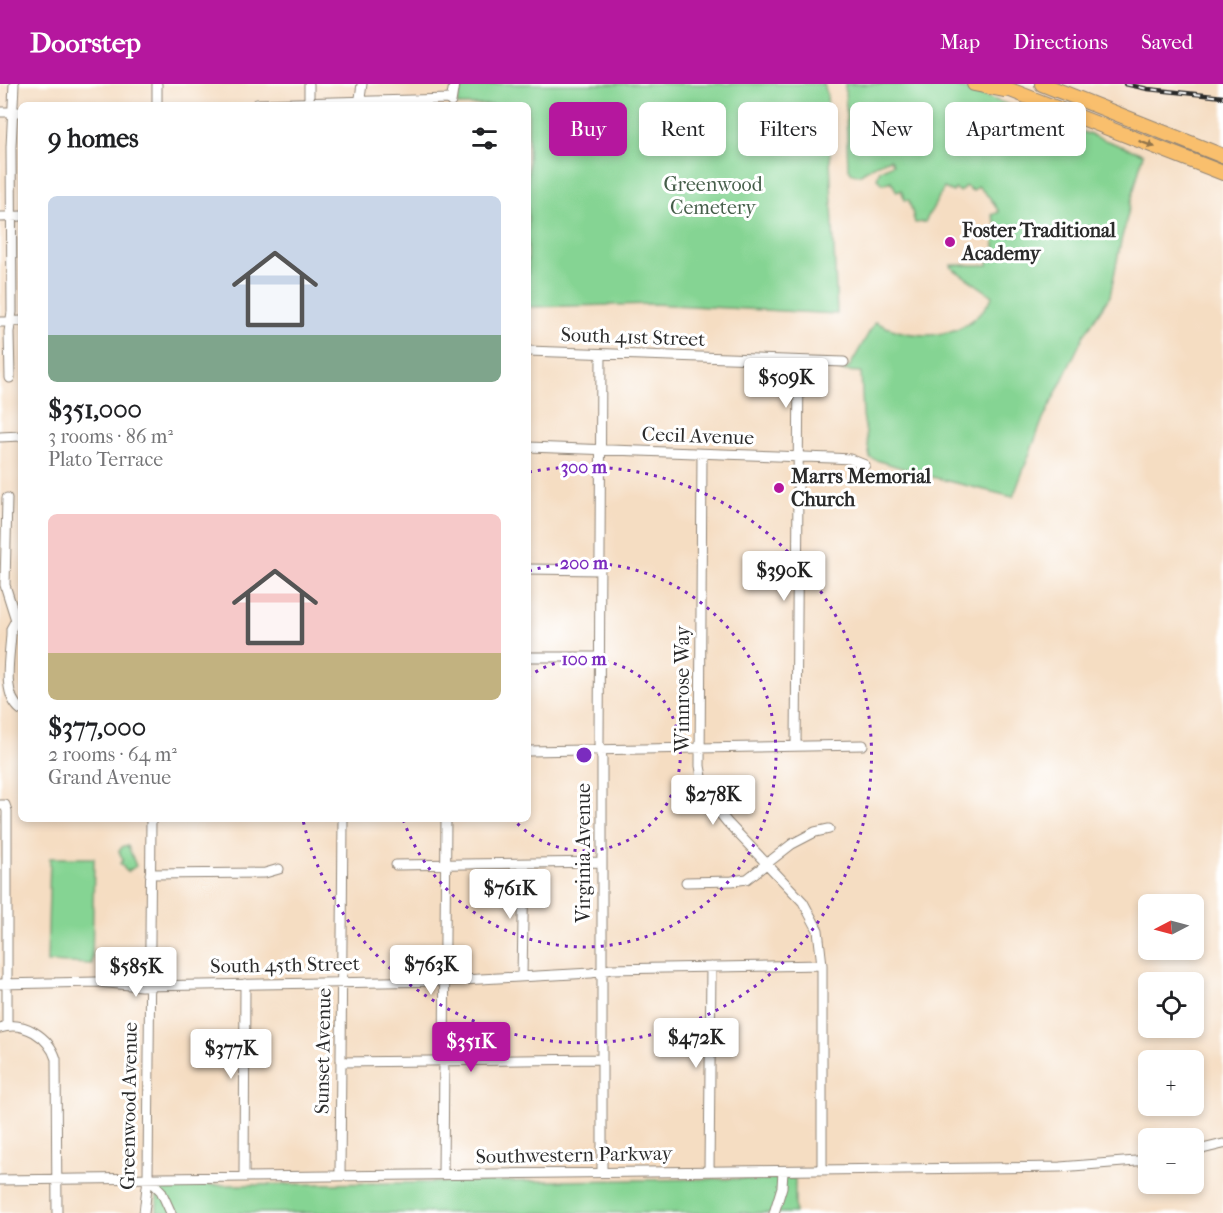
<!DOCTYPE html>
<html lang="en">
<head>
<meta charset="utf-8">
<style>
  :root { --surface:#fff; --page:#f6f6f6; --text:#202124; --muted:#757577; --accent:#b5179e }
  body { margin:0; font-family:"IM FELL French Canon",serif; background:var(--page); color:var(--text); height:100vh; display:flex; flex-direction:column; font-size:22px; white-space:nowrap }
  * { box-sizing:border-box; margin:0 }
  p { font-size:20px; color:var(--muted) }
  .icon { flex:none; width:33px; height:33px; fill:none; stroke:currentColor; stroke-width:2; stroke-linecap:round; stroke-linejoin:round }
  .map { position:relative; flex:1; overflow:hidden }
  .sheet { position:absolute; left:18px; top:18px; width:513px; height:720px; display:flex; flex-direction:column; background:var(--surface); border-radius:9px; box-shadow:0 3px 9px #0003 }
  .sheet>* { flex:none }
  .guide { position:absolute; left:549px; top:18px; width:570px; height:54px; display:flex; gap:12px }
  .needle { width:39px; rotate:264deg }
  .buttons { position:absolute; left:1138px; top:810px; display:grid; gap:12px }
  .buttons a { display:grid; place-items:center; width:66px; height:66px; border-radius:9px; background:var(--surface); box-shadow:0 3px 9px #0003; font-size:30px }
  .price { position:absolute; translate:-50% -51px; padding:0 14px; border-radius:6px; background:#fff; color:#222; font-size:20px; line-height:39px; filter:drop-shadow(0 2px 3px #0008) }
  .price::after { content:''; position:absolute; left:50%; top:36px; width:18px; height:14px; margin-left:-9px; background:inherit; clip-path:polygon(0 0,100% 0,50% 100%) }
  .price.active { background:var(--accent); color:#fff }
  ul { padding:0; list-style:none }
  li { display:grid; align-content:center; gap:12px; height:318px; padding:0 30px }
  li span { display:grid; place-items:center; height:186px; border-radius:9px; color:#555 }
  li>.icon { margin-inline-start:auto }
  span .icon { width:108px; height:108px; fill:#fffc; stroke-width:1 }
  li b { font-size:26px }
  h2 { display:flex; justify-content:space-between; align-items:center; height:72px; padding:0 30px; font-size:26px }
  .pill { padding:0 21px; border-radius:9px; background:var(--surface); box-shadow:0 3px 9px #0003; font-size:21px; line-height:54px }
  .pill.active { background:var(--accent); color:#fff }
  header { display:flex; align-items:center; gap:36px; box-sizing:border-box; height:84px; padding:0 30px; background:var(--accent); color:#fff }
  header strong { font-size:28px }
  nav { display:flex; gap:33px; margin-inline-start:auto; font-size:21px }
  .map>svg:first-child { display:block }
</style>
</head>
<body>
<header>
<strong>Doorstep</strong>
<nav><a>Map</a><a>Directions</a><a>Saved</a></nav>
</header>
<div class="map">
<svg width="1223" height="1129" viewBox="0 0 1223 1129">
  <rect width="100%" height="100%" fill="#fff"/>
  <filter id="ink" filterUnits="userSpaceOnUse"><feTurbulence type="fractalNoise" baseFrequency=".0167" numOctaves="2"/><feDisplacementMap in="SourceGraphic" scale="12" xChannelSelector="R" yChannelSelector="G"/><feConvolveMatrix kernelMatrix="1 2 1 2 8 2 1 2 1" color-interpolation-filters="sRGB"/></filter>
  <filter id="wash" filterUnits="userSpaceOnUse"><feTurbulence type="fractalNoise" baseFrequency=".008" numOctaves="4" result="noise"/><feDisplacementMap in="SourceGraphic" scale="24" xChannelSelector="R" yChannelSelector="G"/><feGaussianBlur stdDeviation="1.35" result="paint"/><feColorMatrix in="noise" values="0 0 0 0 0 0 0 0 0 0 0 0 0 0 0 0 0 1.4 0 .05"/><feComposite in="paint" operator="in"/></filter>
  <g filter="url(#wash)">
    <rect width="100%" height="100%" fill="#f5ddc2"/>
    <path fill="#85d493" stroke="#58805f" stroke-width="1.5" d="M465 0H824L827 10 837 230 654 220 528 223V21H457L460 8Z
      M845 0H944L965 5 1143 70 1121 157 1110 212 1084 251 1041 340 1013 413 924 391 870 374 863 331 861 288 842 287 850 282 875 238C917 259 967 257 993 212L952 184 951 181H988L989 170H996L993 147 998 145 992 131 999 128 990 114 978 102 973 107 965 102 960 108 955 105 953 108 944 104 925 138 915 139 909 116H905L901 106 897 108 891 97 883 100 877 94 880 86 893 80 890 75 875 81 859 91 852 89 848 83Z
      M123 762H128L136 782 127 788 120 779 123 776 119 767Z
      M50 774H94L92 880 47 878Z
      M795 1094V1129H157V1102Z"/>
  </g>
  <g filter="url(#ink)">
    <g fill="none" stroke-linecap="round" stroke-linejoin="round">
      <defs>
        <path id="minor" d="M309 18V0
          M451 18 454 0
          M257 20 451 15
          M157 21V0
          M359 21 362 0
          M0 28H21
          M0 133 21 132
          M0 238 21 237
          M528 267 844 278
          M601 270 599 659 602 675V1088
          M10 294 9 248 12 228 11 63 14 0
          M0 353 21 352
          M528 363 832 374 850 375 865 381
          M702 370 700 682 703 698 714 722 727 738 803 818 818 846 822 881V1086
          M7 414 5 501 16 536 11 545V550C10 573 1 610 21 626
          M528 485 600 486
          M528 573H599
          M796 662 799 277
          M528 667 863 661
          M0 721H5L7 727V942
          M396 781 601 778
          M150 790 265 789 279 785
          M686 798 732 797 747 795 792 760 815 748 829 745
          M522 892 524 780
          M0 900 97 898 141 902 444 897 591 889 611 885 822 881
          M0 944C24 936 49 953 56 975L57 1129
          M341 978 601 975
          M1194 1067 1223 1060
          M709 1087 711 883
          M443 1090 446 735
          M340 1091 343 735
          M244 1092 245 900
          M148 1094 161 1107 171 1129
          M0 1096 1060 1083 1149 1076
          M144 1129 148 1094 151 735
          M774 1129 782 1103 783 1087"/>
        <path id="highway" d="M974 0 1004 6
          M995 0 1223 89
          M1042 0 1223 72"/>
      </defs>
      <use href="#minor" stroke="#908476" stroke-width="11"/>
      <use href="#highway" stroke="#908476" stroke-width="16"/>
      <use href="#minor" stroke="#fff" stroke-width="9"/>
      <use href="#highway" stroke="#f9bf6d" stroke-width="14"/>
      <defs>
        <path id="rail" d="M1125 0 1148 5 1223 13"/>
      </defs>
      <use href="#rail" stroke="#2b2b2b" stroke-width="4.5"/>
      <use href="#rail" stroke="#fff" stroke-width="2" stroke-dasharray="7" stroke-linecap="butt"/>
    </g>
    <defs><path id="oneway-solid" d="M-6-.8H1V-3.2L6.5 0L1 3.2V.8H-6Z" transform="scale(1.5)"/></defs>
    <use fill="#92754c" href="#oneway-solid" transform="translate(1147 60) rotate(21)"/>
  </g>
  <g fill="none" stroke="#7b2cbf" stroke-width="3" stroke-dasharray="3 6">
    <path d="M528 593A96 96 0 1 1 513 735"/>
    <path d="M529 487A192 192 0 1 1 403 735"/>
    <path d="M529 388A288 288 0 1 1 303 736"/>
  </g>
  <g fill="#b5179e" stroke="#fff" stroke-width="2">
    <circle cx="950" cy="158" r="6"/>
    <circle cx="779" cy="404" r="6"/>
  </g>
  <g text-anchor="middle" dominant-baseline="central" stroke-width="6" stroke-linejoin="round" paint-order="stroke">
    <g font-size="20" fill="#465e4a" stroke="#fff">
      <text x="713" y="100">Greenwood<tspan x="713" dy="23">Cemetery</tspan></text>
    </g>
    <g font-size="20" font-weight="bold" fill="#2b2b2b" stroke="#fff" text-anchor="start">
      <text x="962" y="146">Foster Traditional<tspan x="962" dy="23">Academy</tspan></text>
      <text x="791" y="392">Marrs Memorial<tspan x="791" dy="23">Church</tspan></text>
    </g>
    <g font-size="20" fill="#2b2b2b" stroke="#fff">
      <text transform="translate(633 253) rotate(2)">South 41st Street</text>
      <text transform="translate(698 352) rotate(2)">Cecil Avenue</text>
      <text transform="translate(682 605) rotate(-90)">Winnrose Way</text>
      <text transform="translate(583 769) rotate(-90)">Virginia Avenue</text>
      <text transform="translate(285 881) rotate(-1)">South 45th Street</text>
      <text transform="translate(323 967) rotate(-89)">Sunset Avenue</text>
      <text transform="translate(129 1022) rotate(-89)">Greenwood Avenue</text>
      <text transform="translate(574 1071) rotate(-1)">Southwestern Parkway</text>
    </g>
  </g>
  <circle cx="584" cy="671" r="9" fill="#7b2cbf" stroke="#fff" stroke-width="3"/>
  <g font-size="18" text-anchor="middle" font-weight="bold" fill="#7b2cbf" stroke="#fff" stroke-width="6" stroke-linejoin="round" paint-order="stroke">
    <text x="584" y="389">300 m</text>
    <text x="584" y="485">200 m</text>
    <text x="584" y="581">100 m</text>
  </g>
</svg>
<div class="buttons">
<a><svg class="needle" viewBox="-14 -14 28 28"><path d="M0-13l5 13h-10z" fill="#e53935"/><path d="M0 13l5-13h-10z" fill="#757577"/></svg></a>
<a><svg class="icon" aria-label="locate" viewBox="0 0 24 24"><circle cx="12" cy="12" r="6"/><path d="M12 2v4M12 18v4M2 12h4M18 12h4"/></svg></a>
<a>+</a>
<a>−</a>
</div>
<b class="price" style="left:786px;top:325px">$509K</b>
<b class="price" style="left:784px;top:518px">$390K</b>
<b class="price" style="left:713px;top:742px">$278K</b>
<b class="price" style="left:510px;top:836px">$761K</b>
<b class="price" style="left:431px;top:912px">$763K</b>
<b class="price" style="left:136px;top:914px">$585K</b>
<b class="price" style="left:696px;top:985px">$472K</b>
<b class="price active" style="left:471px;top:989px">$351K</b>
<b class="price" style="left:231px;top:996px">$377K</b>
<div class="guide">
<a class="pill active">Buy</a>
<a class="pill">Rent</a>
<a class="pill">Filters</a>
<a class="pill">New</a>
<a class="pill">Apartment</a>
</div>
<section class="sheet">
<h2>9 homes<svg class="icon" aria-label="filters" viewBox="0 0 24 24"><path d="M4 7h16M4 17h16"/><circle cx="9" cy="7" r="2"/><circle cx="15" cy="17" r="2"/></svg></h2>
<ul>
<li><span style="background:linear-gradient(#c9d6e8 75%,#7fa58c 0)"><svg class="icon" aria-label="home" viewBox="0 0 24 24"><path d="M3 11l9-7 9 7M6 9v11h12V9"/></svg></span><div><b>$351,000</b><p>3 rooms · 86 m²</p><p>Plato Terrace</p></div></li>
<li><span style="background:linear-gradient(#f6c9c9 75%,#c2b280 0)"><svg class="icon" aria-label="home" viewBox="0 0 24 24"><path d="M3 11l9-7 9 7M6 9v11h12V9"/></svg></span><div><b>$377,000</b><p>2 rooms · 64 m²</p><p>Grand Avenue</p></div></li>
</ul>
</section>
</div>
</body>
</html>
